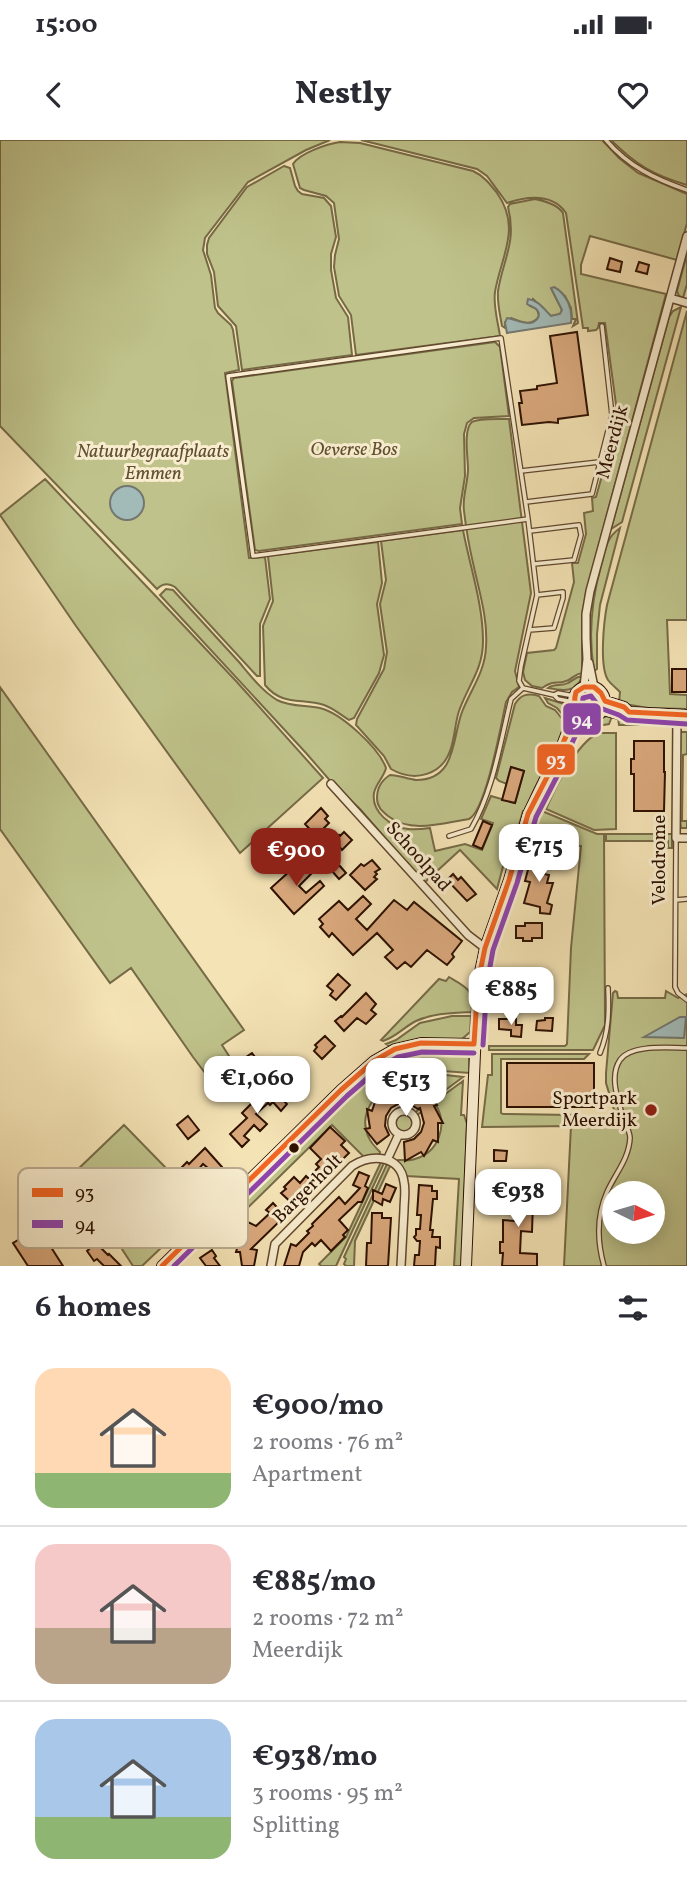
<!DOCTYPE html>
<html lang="en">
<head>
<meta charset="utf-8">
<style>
  :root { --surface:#fff; --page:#f7f7f7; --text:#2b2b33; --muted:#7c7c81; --line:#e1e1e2; --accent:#8f2418 }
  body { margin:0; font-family:Vollkorn,serif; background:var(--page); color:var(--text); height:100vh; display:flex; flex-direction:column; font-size:26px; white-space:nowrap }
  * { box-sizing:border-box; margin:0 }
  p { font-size:23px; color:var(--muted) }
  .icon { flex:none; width:38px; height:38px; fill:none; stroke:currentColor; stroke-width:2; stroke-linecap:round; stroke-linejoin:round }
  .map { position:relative; height:1126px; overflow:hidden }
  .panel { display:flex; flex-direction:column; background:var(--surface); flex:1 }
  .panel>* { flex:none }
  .needle { width:46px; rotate:95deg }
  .buttons { position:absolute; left:602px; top:1041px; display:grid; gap:14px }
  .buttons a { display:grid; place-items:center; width:63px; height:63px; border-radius:50%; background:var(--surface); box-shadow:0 4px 18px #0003; font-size:35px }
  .price { position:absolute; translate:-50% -60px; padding:0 16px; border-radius:14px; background:#fff; color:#222; font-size:23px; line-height:46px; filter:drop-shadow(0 2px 4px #0008) }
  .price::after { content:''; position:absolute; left:50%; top:42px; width:21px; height:16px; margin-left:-10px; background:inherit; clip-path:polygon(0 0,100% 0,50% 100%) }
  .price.active { background:var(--accent); color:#fff }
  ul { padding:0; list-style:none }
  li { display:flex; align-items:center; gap:21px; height:175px; padding:0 35px }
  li+li { border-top:2px solid var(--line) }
  li span { display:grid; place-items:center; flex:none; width:196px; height:140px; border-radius:21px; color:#555 }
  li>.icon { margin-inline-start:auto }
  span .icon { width:84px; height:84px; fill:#fffc; stroke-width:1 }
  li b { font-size:30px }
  h2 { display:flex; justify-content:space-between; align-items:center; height:84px; padding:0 35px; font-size:30px }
  .status { display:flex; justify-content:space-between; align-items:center; height:49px; padding:0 35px; background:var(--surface); direction:ltr }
  .status svg { height:19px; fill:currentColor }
  header { display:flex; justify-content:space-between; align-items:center; height:91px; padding:0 35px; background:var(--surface); font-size:32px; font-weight:800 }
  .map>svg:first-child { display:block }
</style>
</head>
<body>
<div class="status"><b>15:00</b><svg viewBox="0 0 49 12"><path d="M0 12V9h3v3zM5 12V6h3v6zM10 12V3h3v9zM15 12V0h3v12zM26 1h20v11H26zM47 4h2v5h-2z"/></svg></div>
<header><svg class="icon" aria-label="back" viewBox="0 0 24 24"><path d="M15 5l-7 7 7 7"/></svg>Nestly<svg class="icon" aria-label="heart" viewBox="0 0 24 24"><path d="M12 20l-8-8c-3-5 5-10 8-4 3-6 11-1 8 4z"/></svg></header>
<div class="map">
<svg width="687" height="1126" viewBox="0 0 687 1126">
  <rect width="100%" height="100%" fill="#f4e3b5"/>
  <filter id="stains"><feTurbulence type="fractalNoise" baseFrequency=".00286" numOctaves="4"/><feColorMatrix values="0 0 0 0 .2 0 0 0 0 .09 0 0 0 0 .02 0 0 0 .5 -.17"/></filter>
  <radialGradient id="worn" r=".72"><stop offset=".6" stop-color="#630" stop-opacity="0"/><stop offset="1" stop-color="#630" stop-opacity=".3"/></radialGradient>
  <path fill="#bfc38b" stroke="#766a46" stroke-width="2" fill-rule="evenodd" d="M0 0H330L306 10 248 42 205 98 203 110 211 135 215 168 218 173 231 185 233 190 239 230 225 233 249 418 265 417 270 459 260 484V536H257L175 447C169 443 163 443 157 449L0 286Z
    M361 0H602L619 18 638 33 687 54V83L677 120 590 96 581 125V134L666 154 586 453 582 484V533C574 534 573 539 566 541 557 545 555 539 542 548L532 546 525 540 523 532 527 513 554 510 556 508 574 442 572 423H578L586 394 584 373 593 371 592 358 596 357 618 279 605 183H599L598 188 596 190 588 191V188H583L566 73C552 53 528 56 507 63L487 36 477 29Z
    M611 0H687V45C653 35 636 25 611 0Z
    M340 2 360 3 473 31C484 36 490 44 497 53 522 88 501 116 495 152 493 166 498 182 500 196L356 215 351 175 339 156 334 127 335 115 339 99 334 63 326 56 304 50 300 48 293 24C300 13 327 4 340 2Z
    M284 26 290 28 295 46 298 51 302 54 324 58 331 66 336 97 331 114V130L336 158 348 177 352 215 242 230 236 186 218 166 214 132 207 114V105L209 98 247 47Z
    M535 59C545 61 557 64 563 73L578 183 573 186 576 179H572L571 168 565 156 552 150 562 170 560 174 551 176 533 159 530 166 537 169 539 176C533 187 521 182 511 178L505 182V188L502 186C500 175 497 162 498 151 503 119 517 102 508 67L510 64Z
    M687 114V144L683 158 679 156 677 151Z
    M681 167 622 382 611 389 669 177 673 171Z
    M687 171V480H667L670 554 687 555V569L648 568 619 563 620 552C616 548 611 544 608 540 599 526 604 481 607 465Z
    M495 202 500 207 509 276 474 278 467 283 464 294 465 336 460 368 462 384 259 411 255 410 232 241 234 238Z
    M509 279 531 453 515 531 519 547 512 552 506 562C501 585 486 670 469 679 443 683 411 694 388 676 382 671 377 667 377 658 377 648 382 640 390 635 399 635 407 639 416 640 457 640 452 598 462 572 471 549 485 532 486 507 488 478 479 451 473 423 469 406 466 388 464 371 462 357 468 343 468 329 468 318 463 289 472 282 478 278 501 279 509 279Z
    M45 339 236 541 323 638 240 713 76 486 0 375Z
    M620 388 600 465 597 494V529L594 531C588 495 591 462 601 426 606 409 605 399 620 388Z
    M463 390C470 427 483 464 483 501 483 530 468 545 459 571 455 583 455 596 451 608 443 635 415 643 391 629L384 616 356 585 357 579 384 529 387 512 380 464 386 440 381 401Z
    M378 402 382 443 377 464 384 515 379 533 354 578 349 580C341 575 333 568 324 565 301 558 282 566 265 545L263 486 273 461 268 416Z
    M166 449 173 450C195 474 217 498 239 522 250 535 262 551 277 560 290 567 306 565 320 568 341 573 379 608 386 628 384 637 376 643 374 653 371 672 391 687 408 689 416 690 423 689 430 688L435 711 465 704 482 710 493 683 481 679 491 656 515 663 524 631 511 627 507 644 499 641 496 638 515 564C521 554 528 553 539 556L546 566 555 570 567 585 533 652 525 671H523L509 720 505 719 497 749 460 710 424 743 360 669 333 644 306 613 160 455Z
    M582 536C577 553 563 551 548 548 555 543 561 547 568 543 574 540 575 537 582 536Z
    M0 547 244 890 222 905 245 941 224 958 193 917 131 828 110 843 0 689Z
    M580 562a9 9 0 1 1 18 0a9 9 0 1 1-18 0Z
    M545 558 564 564 570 571 569 582 557 568 548 563Z
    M606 576H612L609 584 597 586 585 592 580 591C587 582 596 581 606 576Z
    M618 577 664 579 671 585H619Z
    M680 592H687V614L683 615 682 681H687V688H681L680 682Z
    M598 593H616V689L594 690 546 669C556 646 575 605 598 593Z
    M542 671 597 694H604L605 885 593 910H489V906H565L567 904 571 808 581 706 531 705Z
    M606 694H672V708H668V701H606Z
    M449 837C468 848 473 849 472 872 453 873 433 873 416 881 404 887 396 897 383 901L381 900 439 839 446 841Z
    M615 851 617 852 618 858H665L666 851 678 858 687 854V1126H564L571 986 482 987 488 935H492V914H589L584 919H501V973L503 974 572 975 575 978H611V974L615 973 606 943V933L613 853ZM614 1054H653V1092H614Z
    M452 876H471L470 892 462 899H420L391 907 386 904 396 900 420 883Z
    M423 907 461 909 469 916 470 933 400 928 383 929 378 922 401 912Z
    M384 932 428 933 463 937 416 972 431 957C402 926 351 961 369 998 371 1003 376 1008 380 1012L379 1015 363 1016 332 985 223 1092 218 1087 363 945 376 935Z
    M463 941 461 975H464L467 984 462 1126H454L459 1039 406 1036 396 1022 398 1020C403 1020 410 1021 415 1019 439 1012 448 985 436 965L418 974Z
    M395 983a9 9 0 1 1 18 0a9 9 0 1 1-18 0Z
    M124 985 204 1067 142 1126H133L73 1034Z
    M381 1022 384 1023 336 1126H321L319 1124 346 1097Z
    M387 1024 390 1026 355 1101 354 1126H346L344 1124 346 1119 344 1117Z"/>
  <path fill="#a2bbb9" stroke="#73776f" stroke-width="2" d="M554 147C567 154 573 169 571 183L507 193 505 183 507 178C514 179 523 184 530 183 536 182 542 176 537 170 535 167 530 166 527 164L528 159C538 160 544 169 551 176L560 174 562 170 551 148Z
    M110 363a17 17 0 1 1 34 0a17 17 0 1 1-34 0Z
    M680 877H686L684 898 644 897Z"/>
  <path fill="#d9a87c" stroke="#2d1000" stroke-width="2" d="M610 118 622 122 620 132 607 129Z
    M639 122 649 125 647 134 636 131Z
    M577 192 588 275 558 279V283L549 282 522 285 519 263H522L520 251 537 249V246L557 243 550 196Z
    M672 529H687V552H672Z
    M634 601H664V632H665L664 671H634V634H631V619H634Z
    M511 627 524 631 515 663 502 660Z
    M321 668 328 676 325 679 329 683 316 696 305 684Z
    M483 681 492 685 482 709 473 705Z
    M344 692 352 700 342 710 339 706 331 714 326 708 339 695 340 696Z
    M542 712 550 714 544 734 549 735 547 743H553L547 763 552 765 550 774 540 773V767L524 763 530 742 525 741 532 715 540 717Z
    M372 720 380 729 375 732 377 734 374 737 377 739 365 750 350 735 361 724 364 726Z
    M301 721 312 733 299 746 306 753 320 741 324 746 294 774 271 748Z
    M339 725 346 733 339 739 332 731Z
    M453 734 458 740 461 737 476 754 467 761 447 740Z
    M363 756 371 764 356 779 367 790 394 760 407 770 414 762 462 801 452 814 454 817 447 825 427 810 411 827 405 822 397 829 385 817 393 810 377 793 353 815 332 793 329 797 320 787 323 784 319 779 339 761 348 770Z
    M525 783H542V798H532V801H523V798H516V786H525Z
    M510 828 526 829V845L503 844V842H501L502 830H510Z
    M338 834 350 845 336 860 330 855 333 851 327 846Z
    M366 853 376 864 371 870 376 874 366 884 357 878 344 891 335 881 341 876 342 877Z
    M545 878H553L552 891 536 890 537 881 545 880Z
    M499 879H516V885H522L521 897 511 896V890L499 889Z
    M325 896 335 906 322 919 314 911 317 907 315 905Z
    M252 913 260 924 248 932 240 921Z
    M507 923H594V967H507Z
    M235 937 243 949 227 959 219 948Z
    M396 944 397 949 415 945 414 950 429 955 437 965 434 966 443 983H438V1002L433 1000 424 1016 421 1012 405 1021 404 1002 414 999 421 992 424 983 420 968 418 969 410 964 400 963 391 968 386 976 385 986 389 995 377 1004 365 989 370 988 367 969 372 971 378 953 382 957Z
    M275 947 281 954 279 956 287 964 281 971 273 962 270 965 268 963 256 974 267 984 260 991 254 985 244 996 249 1000 242 1007 230 994 247 978 242 973 254 961 257 964Z
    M188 976 199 990 188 999 177 985Z
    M330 987 345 1001 341 1005 349 1013 295 1066 281 1053 286 1049 284 1047 294 1037 300 1043 306 1036 308 1038 319 1027 316 1024 321 1019 310 1008Z
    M205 1008 222 1027 215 1034 203 1024 192 1037 182 1027 187 1022 189 1024Z
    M494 1010 507 1011 506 1021H494Z
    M359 1032 369 1036 365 1046 368 1048 362 1062H358L339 1080 348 1090 343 1095 345 1097 331 1111 321 1100 315 1106 312 1103 303 1112 299 1126H284L291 1104 296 1106 309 1093 307 1091 313 1086 312 1084 339 1057 345 1064 360 1048 353 1045Z
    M503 1037 516 1038V1043H520L519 1049H523L522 1053 536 1054 535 1062H533L532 1092 521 1091 520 1113 537 1114V1126H502L503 1113H500V1102H503V1080L515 1081V1077H523L524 1061H519V1056H508L509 1048 503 1047Z
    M386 1044 396 1048 390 1062 383 1059 382 1065 373 1060V1050L382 1054Z
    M419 1045 432 1046V1051H437V1059H433L430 1090H433L432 1097H440V1108L436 1107 435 1126H414L415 1115H419L420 1101H417L414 1097 416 1095V1089H420L421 1075H417Z
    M55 1061 73 1088 49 1104 63 1126H28L13 1103 28 1094 23 1087 49 1071 46 1066Z
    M273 1063 285 1076 251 1109 257 1110 254 1126H242L240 1112H236L241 1095 247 1088 248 1082 256 1086 270 1073 266 1070Z
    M372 1073H382V1078H391L388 1126H366L367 1103H371Z
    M96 1103 108 1115 109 1114 121 1126H104L97 1119 94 1121 87 1111Z
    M212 1110 216 1116 214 1118 220 1126H206L200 1118Z"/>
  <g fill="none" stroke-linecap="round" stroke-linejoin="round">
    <defs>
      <path id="lane" d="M606 0C628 26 655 39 687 50
        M521 331 599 322
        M526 362 592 354 612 275 602 186
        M530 391 579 385 581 395 574 420 534 424
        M529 490 554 488 563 458V452L537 455
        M523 548 519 541 521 526 537 455 528 379 501 198 228 236 253 416 528 379
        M523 548 554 555 558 559 573 562
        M554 555 558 553 574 556
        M449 696 471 689C494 649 500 603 511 559L523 548
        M676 698 675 847 678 853 687 860
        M676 760 687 759
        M600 913C609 891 609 871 608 848
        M604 1126C597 1101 596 1077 607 1052 615 1034 629 1019 630 998 630 991 625 984 623 977 618 960 609 936 620 920 631 904 669 908 687 908"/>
      <path id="street" d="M670 158 687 163
        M589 523 594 547
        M584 547 587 519 586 498V474L590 451 687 96
        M677 575 676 698H687
        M331 644 468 795 485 808
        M392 983a12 12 0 1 1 24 0a12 12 0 1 1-24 0Z
        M387 1020 399 994
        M271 1126 275 1104 352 1026C371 1014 400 1014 404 1042 406 1051 404 1061 404 1070 403 1089 402 1107 401 1126"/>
      <path id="secondary" d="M573 562a16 16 0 1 1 32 0a16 16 0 1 1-32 0Z
        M605 561 624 567 629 572
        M602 570 623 575 629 572 687 575
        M561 608 575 571
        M162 1126 341 950 374 921 395 909 421 903 474 904
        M466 1126 478 842 485 808 509 740 528 674 544 641 560 612 568 604 585 578"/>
    </defs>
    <use href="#lane" stroke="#5f452d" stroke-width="6"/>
    <use href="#street" stroke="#5f452d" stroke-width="10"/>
    <use href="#secondary" stroke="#2d1000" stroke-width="12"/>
    <use href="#lane" stroke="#f8edcf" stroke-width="3.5"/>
    <use href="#street" stroke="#f8edcf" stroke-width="7"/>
    <use href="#secondary" stroke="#f8edcf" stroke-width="10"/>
    <defs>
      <path id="bus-1" d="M474 904 478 842 485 808 509 740 528 674 560 612C563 599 572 588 574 574 576 566 573 562 576 552L584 547H594L601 553 605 561 624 567 629 572 687 575
        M162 1126 341 950 374 921 395 909 421 903 474 904"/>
      <path id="bus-2" d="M483 905 487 843 493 810 517 743 536 677 568 615C571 601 580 590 583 576 584 569 582 564 583 558L591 556 600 568 619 575 627 580 687 584
        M174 1126 347 956 379 928 398 917 422 912 474 913"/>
    </defs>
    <use href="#bus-1" stroke="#f8edcf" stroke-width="10"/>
    <use href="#bus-2" stroke="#f8edcf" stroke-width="10"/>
    <use href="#bus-1" stroke="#f26522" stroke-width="5"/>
    <use href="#bus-2" stroke="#8e44ad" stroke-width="5"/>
  </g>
  <circle fill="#8f2418" stroke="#f8edcf" stroke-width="2.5" cx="651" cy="970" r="7"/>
  <circle fill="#2d1000" stroke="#f8edcf" stroke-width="2.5" cx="294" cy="1008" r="6"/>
  <g text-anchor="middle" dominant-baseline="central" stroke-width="6" stroke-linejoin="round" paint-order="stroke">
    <g font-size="19" fill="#2d1000" stroke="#f8edcf">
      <text transform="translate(613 302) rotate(-75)">Meerdijk</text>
      <text transform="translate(418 717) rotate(48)">Schoolpad</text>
      <text transform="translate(660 720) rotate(-90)">Velodrome</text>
      <text transform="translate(308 1049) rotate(-45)">Bargerholt</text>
    </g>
    <g font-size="19" font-style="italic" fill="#604f31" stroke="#f8edcf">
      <text x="354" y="310">Oeverse Bos</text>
      <text x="153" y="312">Natuurbegraafplaats<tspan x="153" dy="22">Emmen</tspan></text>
    </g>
    <g font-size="19" fill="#2d1000" stroke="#f8edcf" text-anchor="end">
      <text x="637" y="959">Sportpark<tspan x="637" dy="22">Meerdijk</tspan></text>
    </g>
  </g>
  <rect x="18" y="1028" width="230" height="80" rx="10" fill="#f8edcf" stroke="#bbab91" stroke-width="2"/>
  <rect x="32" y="1048" width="31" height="9" fill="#f26522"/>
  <rect x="32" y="1080" width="31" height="8" fill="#8e44ad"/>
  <g font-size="19" fill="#2d1000">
    <text x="75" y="1059">93</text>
    <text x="75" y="1091">94</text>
  </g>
  <g stroke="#f8edcf" stroke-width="2.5">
    <rect x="562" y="562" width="40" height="34" rx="7" fill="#8e44ad"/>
    <rect x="536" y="603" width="40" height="33" rx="7" fill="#f26522"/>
  </g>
  <g font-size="19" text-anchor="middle" font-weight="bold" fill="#fff">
    <text x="582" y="586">94</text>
    <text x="556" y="626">93</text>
  </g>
  <rect width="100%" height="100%" filter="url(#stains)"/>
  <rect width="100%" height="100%" fill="url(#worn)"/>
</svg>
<div class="buttons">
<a><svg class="needle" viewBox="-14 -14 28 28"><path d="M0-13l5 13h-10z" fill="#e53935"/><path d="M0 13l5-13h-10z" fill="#7c7c81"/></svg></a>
</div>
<b class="price" style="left:539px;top:744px">€715</b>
<b class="price active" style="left:296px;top:748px">€900</b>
<b class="price" style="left:511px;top:887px">€885</b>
<b class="price" style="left:257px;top:976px">€1,060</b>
<b class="price" style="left:406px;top:978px">€513</b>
<b class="price" style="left:518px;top:1089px">€938</b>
</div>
<section class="panel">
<h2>6 homes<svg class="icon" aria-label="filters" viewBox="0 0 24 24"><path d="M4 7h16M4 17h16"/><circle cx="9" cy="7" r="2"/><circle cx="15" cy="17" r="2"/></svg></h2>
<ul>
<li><span style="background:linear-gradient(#ffd9b3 75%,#8fb573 0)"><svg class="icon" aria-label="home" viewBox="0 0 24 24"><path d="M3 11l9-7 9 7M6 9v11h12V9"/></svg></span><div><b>€900/mo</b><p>2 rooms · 76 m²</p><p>Apartment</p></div></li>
<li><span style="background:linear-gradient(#f6c9c9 60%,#b9a48a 0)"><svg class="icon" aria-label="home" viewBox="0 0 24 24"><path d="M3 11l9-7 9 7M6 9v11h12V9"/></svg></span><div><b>€885/mo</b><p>2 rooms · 72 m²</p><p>Meerdijk</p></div></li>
<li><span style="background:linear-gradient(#a9c7e8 70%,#8fb573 0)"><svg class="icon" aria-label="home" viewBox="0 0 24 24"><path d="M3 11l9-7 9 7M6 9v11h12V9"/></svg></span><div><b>€938/mo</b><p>3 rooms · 95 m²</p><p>Splitting</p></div></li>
</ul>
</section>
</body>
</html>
